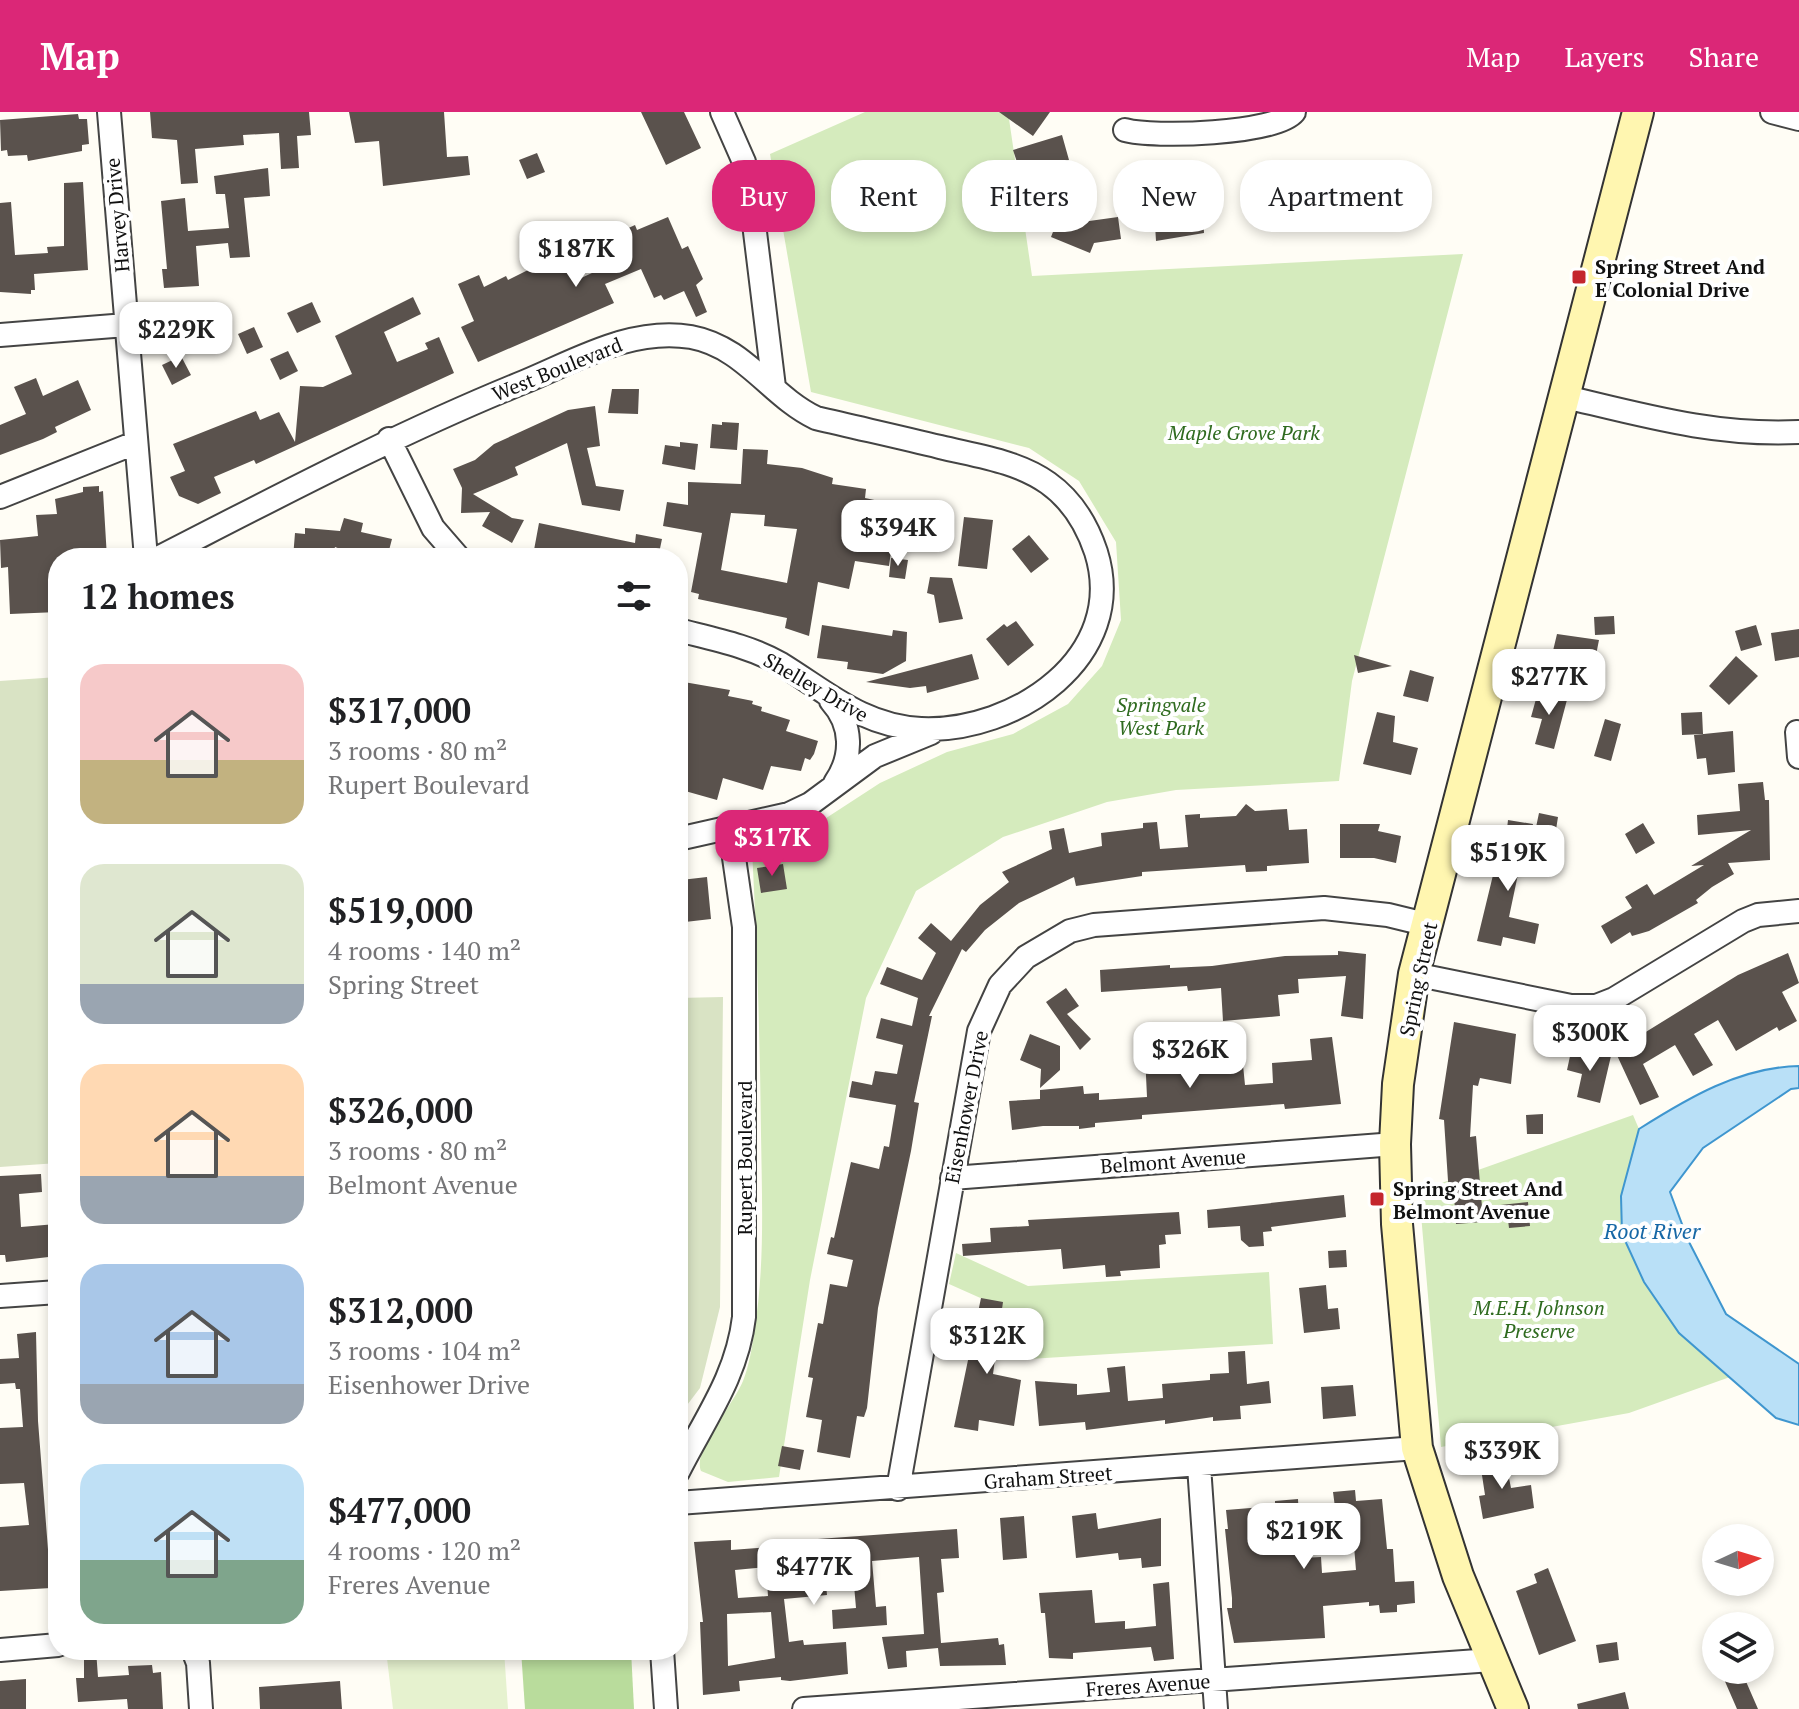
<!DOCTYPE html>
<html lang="en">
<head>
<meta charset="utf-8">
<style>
  :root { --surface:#fff; --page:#f2f2f2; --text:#202124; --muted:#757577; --accent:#db2777 }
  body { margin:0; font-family:"PT Serif",serif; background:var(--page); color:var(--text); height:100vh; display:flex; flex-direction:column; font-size:30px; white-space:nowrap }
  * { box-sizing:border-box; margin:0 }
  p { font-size:26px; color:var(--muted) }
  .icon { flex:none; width:44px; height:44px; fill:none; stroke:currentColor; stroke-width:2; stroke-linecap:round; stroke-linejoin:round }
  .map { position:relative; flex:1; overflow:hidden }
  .side { position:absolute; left:48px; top:436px; width:640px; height:1112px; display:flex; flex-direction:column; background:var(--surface); border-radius:32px; box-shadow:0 4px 12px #0003 }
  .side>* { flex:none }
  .top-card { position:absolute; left:712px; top:48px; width:760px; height:72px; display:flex; gap:16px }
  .needle { width:52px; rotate:86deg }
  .controls { position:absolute; left:1702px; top:1412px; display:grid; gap:16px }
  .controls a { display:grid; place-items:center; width:72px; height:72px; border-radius:50%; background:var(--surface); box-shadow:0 4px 12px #0003; font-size:40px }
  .price { position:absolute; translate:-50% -68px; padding:0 18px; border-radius:16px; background:#fff; color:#222; font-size:26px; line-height:52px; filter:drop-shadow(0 2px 4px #0008) }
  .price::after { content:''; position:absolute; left:50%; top:48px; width:24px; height:18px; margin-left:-12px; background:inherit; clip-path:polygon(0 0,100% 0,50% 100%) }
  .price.selected { background:var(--accent); color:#fff }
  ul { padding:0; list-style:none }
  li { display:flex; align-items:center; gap:24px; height:200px; padding:0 32px }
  li span { display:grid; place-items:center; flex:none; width:224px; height:160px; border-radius:24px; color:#555 }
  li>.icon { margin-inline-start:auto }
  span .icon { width:96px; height:96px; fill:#fffc; stroke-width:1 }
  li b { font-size:34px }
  h2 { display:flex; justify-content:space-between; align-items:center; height:96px; padding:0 32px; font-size:34px }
  .pill { padding:0 28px; border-radius:32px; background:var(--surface); box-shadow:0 4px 12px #0003; font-size:28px; line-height:72px }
  .pill.selected { background:var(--accent); color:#fff }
  header { display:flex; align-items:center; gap:48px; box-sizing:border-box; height:112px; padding:0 40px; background:var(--accent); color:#fff }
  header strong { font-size:38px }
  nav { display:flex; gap:44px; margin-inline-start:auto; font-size:28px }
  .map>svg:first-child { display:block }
</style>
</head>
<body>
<header>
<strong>Map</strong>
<nav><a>Map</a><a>Layers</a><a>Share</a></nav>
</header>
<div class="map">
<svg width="1799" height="1597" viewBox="0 0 1799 1597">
  <rect width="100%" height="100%" fill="#fffdf5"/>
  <path fill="#d5ebbd" d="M865 0H1008L1032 164 1463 142 1352 569 1339 669 1176 678 1107 690 1003 725 916 779 866 886 810 1168 779 1365 728 1370 701 1359C692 1338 734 1292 743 1269 749 1254 752 1236 754 1221 765 1155 762 1089 761 1022 760 927 757 832 752 737L817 712 880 671 947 640 1013 622 1068 592 1102 554 1121 508 1116 430 1079 369 1029 336 811 280 770 42Z
    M1633 1003 1639 1017 1621 1084 1644 1170 1679 1221 1730 1265 1629 1301 1441 1335 1419 1079Z
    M956 1141 1028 1174 1269 1160 1273 1232 1029 1247 1034 1210 949 1172Z"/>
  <path fill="#b9dc9c" d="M521 1538H631L634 1597H525Z"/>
  <path fill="#d9e3c4" d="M58 565V1051L0 1055V569Z
    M723 885 720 1195 700 1276 678 1305V886Z"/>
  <path fill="#e6f2cf" d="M386 1538H504L508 1597H393Z"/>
  <path fill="#b9e0f7" stroke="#3f96cf" stroke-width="2" d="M1799 954V976L1791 977 1703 1036 1670 1080 1688 1128 1726 1202 1799 1252V1313L1776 1306 1679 1221 1644 1170 1622 1122 1621 1084 1639 1017C1688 986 1740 955 1799 954Z"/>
  <path fill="#5a524d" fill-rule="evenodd" d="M150 0H309L311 23 297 24 299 56 281 57 279 21 243 23 244 33 195 37 198 71 181 72 177 28 152 26Z
    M349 0H444L447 45 468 44 470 63 383 74 379 29 355 31Z
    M641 0H684L701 36 666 53Z
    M999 0H1050L1033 24Z
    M78 2 79 7H87L89 32 82 33V39L28 49 27 43 8 44 7 38 1 39 0 8Z
    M1062 23 1069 48 1050 53 1056 74 1033 81 1026 60 1021 62 1013 38Z
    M537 41 545 60 527 67 519 48Z
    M268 56 270 84 244 86 250 145 230 146 228 131 196 134 199 174 164 176 162 157H167L161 89 185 86 188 119 229 116 225 82H216L214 64Z
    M83 70 88 158 34 162 35 178H31V182L0 180V91L11 90 15 143 48 141 47 135 64 134V71Z
    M1178 78 1180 100 1203 98 1204 121 1156 129 1153 80Z
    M1060 102 1082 110 1118 105 1121 127 1094 131 1090 141 1051 125Z
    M668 105 682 137 688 134 703 167 696 173 707 200 696 205 684 179 664 188 661 183 654 186 641 157 605 172 614 191 478 250 461 215 474 209 458 172 479 163 484 175 506 164 508 168 538 153 540 158 569 145 579 167 607 154 596 131 635 113 637 118Z
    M413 185 421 202 384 220 397 250 428 237 425 231 439 225 454 261 256 352 254 348 214 365 221 381 198 392 179 384 170 365 185 359 173 332 256 299 260 308 279 300 295 330 300 274 323 275 352 262 335 224Z
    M312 190 321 210 297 221 287 201Z
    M254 215 263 235 247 242 238 222Z
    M288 239 298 259 280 268 270 247Z
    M181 244 191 263 172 273 162 253Z
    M36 266 43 284 78 268 91 298 55 315 57 320 43 327 0 343V313L26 302 14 275Z
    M612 277H639L638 302 608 301Z
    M595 294 600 334 587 336 596 374 624 378 620 399 582 393 567 331 515 355 518 363 473 382 512 406 524 408 512 431 482 414 490 400 461 401 462 376 453 357 475 348 494 332 568 298Z
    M722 310 739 311 737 338 710 336 712 312 722 313Z
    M680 330 698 332 695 358 662 352 665 333 680 335Z
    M743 337 768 338 767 352 802 356 833 366 832 372 866 377 865 386 931 400 928 423 894 418 889 454 855 449 849 477 818 470 809 524 785 516 787 506 698 487 699 482 691 480 702 421 663 414 667 390 688 393V370L741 372ZM731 401 765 403 764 414 797 417 787 471 721 458Z
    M99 374V380L103 379 107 446H58V500L10 502 8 455 1 456 0 428 38 424 36 403 57 402 55 387 83 380V375Z
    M964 405 993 408 987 457 958 454Z
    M344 406 363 411 361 420 392 427 387 446H364L335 435 332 446H293L295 421 305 422V416L340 419Z
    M539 411 635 431 636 422 662 427 658 446H539L540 439 534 438Z
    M1029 423 1049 447 1031 461 1012 437Z
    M891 446 908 448 905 467 889 465Z
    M930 465 952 466 963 507 939 511 934 483 927 481Z
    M1614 504 1615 522 1595 523 1594 505Z
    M1016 509 1034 533 1008 554 986 527 1004 512 1007 515Z
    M822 513 892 524 893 518 907 520 906 549 883 562 847 557 848 550 817 546Z
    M1756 513 1762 533 1741 539 1735 519Z
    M1799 517V545L1775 549 1771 521Z
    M1557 522 1599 528 1596 543 1587 541 1581 549 1552 543Z
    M972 542 979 567 927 581 926 574 910 576 866 570Z
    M1354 543 1392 554 1358 561Z
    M1736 544 1758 564 1729 593 1709 574Z
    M1410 558 1434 565 1428 590 1403 584Z
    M678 569 730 578 728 584 753 589 752 592 762 595 761 599 790 608 786 619 818 629 814 642 810 648 805 646 801 659 771 654 763 678 723 666 717 688 678 677 688 641 680 639 687 606 678 604Z
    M1544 577 1568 584 1554 637 1535 632 1542 607 1531 605 1536 587 1541 589Z
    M1377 600 1395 604 1393 630 1418 636 1411 663 1363 652Z
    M1702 600 1703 622 1682 623 1681 601Z
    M1605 607 1621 612 1611 649 1594 644Z
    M1733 619 1735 660 1708 663 1706 646 1697 647 1694 623Z
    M1763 670 1765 688H1769L1770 748 1728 751 1734 762 1712 775 1696 788 1698 791 1649 819 1632 824 1630 820 1611 832 1601 814 1632 796 1625 785 1647 772 1654 783 1704 753 1691 754 1751 718 1698 723 1697 703 1740 699 1738 672Z
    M1246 692 1255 699 1287 697 1289 718 1307 717 1309 751 1267 754V759L1246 760 1245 753 1142 760V764L1076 774 1074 765 1019 791 985 818 966 840 962 837 929 904H932L914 990 919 991 911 1039 878 1196 867 1296 864 1305 857 1304 850 1346 817 1340 822 1308 806 1305 813 1266 808 1265 818 1211 823 1212 830 1172 847 1175 853 1148 827 1142 831 1125 834 1126 851 1050 879 1057 884 1034 889 1035 896 993 849 985 852 969 872 973 875 959 897 962 903 933 876 926 881 906 912 914 918 886 880 872 887 855 922 868 936 841 918 826 931 811 951 829 980 793 1009 770 1002 760 1052 737 1049 719 1064 716 1069 741 1102 734 1101 721 1143 716V711L1157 710 1160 737 1188 735 1185 703 1200 702V706L1236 704Z
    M1539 701 1558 705 1555 724 1535 720Z
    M1508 708 1533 712 1527 744 1521 748 1509 805 1539 812 1535 832 1503 825 1501 834 1477 829 1494 759 1502 761Z
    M1643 711 1655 731 1636 742 1625 722Z
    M1340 712H1380L1378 719 1401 724 1396 751 1374 746H1340Z
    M783 752 787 777 761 781 757 756Z
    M707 765 711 807 685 810 681 768Z
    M1338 839 1366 842 1363 907 1341 904 1346 864 1298 867 1299 881 1278 883 1280 904 1223 909 1221 876 1188 879 1187 874 1101 880 1100 858 1170 853V856L1212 854 1285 844 1338 843Z
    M1788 841 1799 871 1782 880 1797 909 1779 919 1777 915 1736 939 1718 908 1694 922 1713 953 1693 964 1675 933 1643 952 1659 985 1640 993 1615 939 1738 863Z
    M1066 876 1079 894 1067 902 1091 927 1080 938 1046 890Z
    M1454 910 1516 922 1511 972 1480 966 1478 974 1473 973 1470 1025 1476 1024 1482 1095 1528 1090 1530 1114 1509 1116 1508 1108 1456 1112 1454 1084H1449L1444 1008 1439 1007Z
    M1030 922 1060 934V958L1040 976 1041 957 1020 948Z
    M1332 925 1341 992 1285 997 1284 992 1142 1003V1007L1095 1011V1015L1079 1017V1014H1043L1012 1018 1009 989 1040 987V978L1083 974 1084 982 1099 981V988L1147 985 1145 943H1242L1245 973 1273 971 1272 951 1312 948 1310 927Z
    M1572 935 1611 944 1600 991 1577 985 1582 962 1567 958Z
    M1543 1002V1022H1527L1526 1003Z
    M41 1062 42 1080 19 1082 21 1115 56 1112 57 1144 6 1150 5 1143H0V1064Z
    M1344 1083 1346 1105 1271 1115 1272 1119 1263 1120 1264 1134 1249 1135 1241 1128 1240 1114 1208 1116 1207 1098Z
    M1179 1100 1181 1122 1165 1123 1166 1132 1159 1133 1160 1156 1120 1159 1121 1164 1106 1165 1105 1153 1063 1157 1061 1137 963 1144 962 1132 991 1130 990 1116 1029 1114 1028 1108Z
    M1346 1138 1347 1155 1329 1156 1328 1139Z
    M1326 1173 1328 1197 1338 1196 1340 1217 1304 1221 1299 1176Z
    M981 1186 1003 1190 993 1262 1021 1268 1014 1314 979 1308 978 1319 954 1315Z
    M36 1220 38 1309 51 1476 0 1479V1415L29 1413 24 1371 0 1372V1316L23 1315 20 1277H16L15 1271 0 1272V1247L19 1246 17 1222Z
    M1245 1239 1247 1272 1269 1269 1271 1291 1240 1294 1241 1307 1213 1309V1305L1165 1312V1308L1086 1318 1085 1310 1039 1314 1035 1269 1077 1272V1283L1110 1280 1107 1256 1125 1254 1128 1289 1163 1286 1162 1272 1210 1268V1262L1229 1261 1228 1240Z
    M1353 1273 1356 1304 1323 1307 1321 1275Z
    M782 1334 804 1338 800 1358 778 1354Z
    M1505 1346 1511 1376 1531 1373 1534 1396 1483 1407 1479 1384 1485 1383 1480 1350Z
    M1355 1378 1356 1389 1382 1387 1387 1437H1393L1395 1470 1414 1469 1415 1491 1397 1493V1500L1380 1501 1379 1493 1369 1494V1490L1323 1494 1325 1526 1234 1531 1227 1496H1232V1486L1225 1417H1228L1226 1398 1275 1394V1389L1298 1387 1301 1446 1321 1445 1322 1461 1356 1458 1352 1410 1343 1411 1342 1402 1336 1403 1333 1380Z
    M1096 1401 1098 1417 1161 1406V1454L1142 1456 1141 1446 1119 1448 1118 1441 1076 1446 1072 1404Z
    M1024 1404 1027 1446 1003 1448 1000 1406Z
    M957 1417 959 1446 941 1447 944 1480 937 1481 941 1531 998 1526 999 1533 1004 1532 1006 1553 940 1554 938 1536 906 1539 907 1555 888 1557 882 1525 924 1522 919 1445 872 1449 876 1495 886 1494 887 1513 833 1517 832 1498 856 1496 852 1450 824 1452 827 1483 784 1487 789 1530 803 1528 804 1533 846 1530 848 1562 790 1569 781 1568V1565L739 1569 740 1579 703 1583 700 1510H703L694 1430 731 1428V1438L770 1435 776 1430ZM766 1455 768 1484 738 1486 735 1458ZM771 1500 775 1546 728 1554 727 1502Z
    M1548 1456 1576 1529 1539 1543 1516 1479 1537 1471 1534 1462Z
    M1169 1470 1174 1547 1154 1549 1151 1535 1073 1541V1547L1049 1546 1045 1501H1041L1039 1481 1092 1478 1095 1511 1125 1509V1517L1156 1514 1153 1472Z
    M1617 1530 1619 1548 1599 1551 1596 1533Z
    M84 1538H96L98 1565 129 1563 128 1554 152 1553 153 1561 161 1560 163 1597H128L127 1587 78 1590 76 1566H84Z
    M1720 1558H1741L1758 1597H1737Z
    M26 1567V1597H0V1569Z
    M340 1569 342 1597H260L259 1575Z
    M1625 1580 1629 1597H1578L1577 1592Z"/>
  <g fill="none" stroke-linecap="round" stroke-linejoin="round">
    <defs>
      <path id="street" d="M109 0 146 446
        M722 0 744 50 749 71 774 275
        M1772 0 1799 7
        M1125 18C1153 26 1276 22 1294 0
        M0 223 126 213
        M1566 285C1646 304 1716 324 1799 320
        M389 327 433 416 459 446
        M0 385 135 331
        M158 446C279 384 398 321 524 270 577 248 632 215 691 225 745 235 770 284 816 306 858 316 899 325 940 335 977 344 1017 349 1048 371 1072 388 1087 413 1096 440 1129 545 1015 621 921 617 863 614 828 581 781 552 750 534 713 527 678 518
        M831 589C853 613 853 645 835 671
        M1797 620 1799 645
        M678 727 789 702 810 692 875 644 931 621
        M1414 862 1571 894H1596L1614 887 1743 809 1758 803 1799 799
        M952 1066 1395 1032
        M0 1184 58 1180
        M1199 1354 1216 1597
        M678 1360C704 1308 737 1265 744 1205V815L730 718
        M898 1377 979 919 1000 873 1026 845 1070 819 1094 813 1324 796 1388 803 1429 813
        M678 1391 1417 1336
        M0 1538 58 1533
        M193 1538 198 1551 201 1597
        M662 1538 666 1597
        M804 1597 1492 1548"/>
      <path id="secondary" d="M1513 1597 1458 1464 1417 1336 1397 1112 1395 1032 1398 972 1414 862 1638 0"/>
    </defs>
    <use href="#street" stroke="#444" stroke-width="26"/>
    <use href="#secondary" stroke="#333" stroke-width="34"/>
    <use href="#street" stroke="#fff" stroke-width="22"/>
    <use href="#secondary" stroke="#fff6b0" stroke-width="30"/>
  </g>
  <g fill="#c4262e" stroke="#fff" stroke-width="3">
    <rect x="1571" y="157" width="16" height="16" rx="4"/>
    <rect x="1369" y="1079" width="16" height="16" rx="4"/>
  </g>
  <g text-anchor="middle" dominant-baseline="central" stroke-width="8" stroke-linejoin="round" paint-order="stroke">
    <g font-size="20" fill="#111" stroke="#fff">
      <text transform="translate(117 103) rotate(-95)">Harvey Drive</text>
      <text transform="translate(557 257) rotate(-22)">West Boulevard</text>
      <text transform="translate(816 575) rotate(30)">Shelley Drive</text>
      <text transform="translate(1418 867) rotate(-78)">Spring Street</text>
      <text transform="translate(966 995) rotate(-79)">Eisenhower Drive</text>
      <text transform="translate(744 1046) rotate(-90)">Rupert Boulevard</text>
      <text transform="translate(1173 1049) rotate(-4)">Belmont Avenue</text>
      <text transform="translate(1048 1365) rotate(-4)">Graham Street</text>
      <text transform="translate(1148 1573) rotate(-4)">Freres Avenue</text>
    </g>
    <g font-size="20" font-weight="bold" fill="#111" stroke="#fff" text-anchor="start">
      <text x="1595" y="154">Spring Street And<tspan x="1595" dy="23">E Colonial Drive</tspan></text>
      <text x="1393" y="1076">Spring Street And<tspan x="1393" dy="23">Belmont Avenue</tspan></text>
    </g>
    <g font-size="20" font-style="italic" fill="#2f6b1f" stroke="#fff">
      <text x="1244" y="320">Maple Grove Park</text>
      <text x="1161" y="592">Springvale<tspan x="1161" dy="23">West Park</tspan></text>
      <text x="1539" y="1195">M.E.H. Johnson<tspan x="1539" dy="23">Preserve</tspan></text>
    </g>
    <g font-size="22" font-style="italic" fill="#1768a6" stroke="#fff">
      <text x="1652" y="1118">Root River</text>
    </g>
  </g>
</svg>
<div class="controls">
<a><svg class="needle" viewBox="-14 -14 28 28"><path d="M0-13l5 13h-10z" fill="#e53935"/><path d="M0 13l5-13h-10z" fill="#757577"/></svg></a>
<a><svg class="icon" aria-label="layers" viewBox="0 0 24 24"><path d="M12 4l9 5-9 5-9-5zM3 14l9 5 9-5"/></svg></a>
</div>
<b class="price" style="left:576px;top:177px">$187K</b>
<b class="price" style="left:176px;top:258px">$229K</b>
<b class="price" style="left:898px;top:456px">$394K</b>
<b class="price" style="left:1549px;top:605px">$277K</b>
<b class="price selected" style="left:772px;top:766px">$317K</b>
<b class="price" style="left:1508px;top:781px">$519K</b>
<b class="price" style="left:1590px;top:961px">$300K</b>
<b class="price" style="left:1190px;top:978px">$326K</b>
<b class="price" style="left:987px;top:1264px">$312K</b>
<b class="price" style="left:1502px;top:1379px">$339K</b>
<b class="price" style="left:1304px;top:1459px">$219K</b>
<b class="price" style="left:814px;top:1495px">$477K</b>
<div class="top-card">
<a class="pill selected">Buy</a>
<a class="pill">Rent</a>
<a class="pill">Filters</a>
<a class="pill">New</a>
<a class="pill">Apartment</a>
</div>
<section class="side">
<h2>12 homes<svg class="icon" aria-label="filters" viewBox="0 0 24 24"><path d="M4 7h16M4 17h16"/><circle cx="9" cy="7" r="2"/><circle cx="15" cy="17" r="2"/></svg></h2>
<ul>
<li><span style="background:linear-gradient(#f6c9c9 60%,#c2b280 0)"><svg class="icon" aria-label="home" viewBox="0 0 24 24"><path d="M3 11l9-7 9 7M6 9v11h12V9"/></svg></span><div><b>$317,000</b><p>3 rooms · 80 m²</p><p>Rupert Boulevard</p></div></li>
<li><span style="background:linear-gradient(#dfe7d0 75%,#9aa5b1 0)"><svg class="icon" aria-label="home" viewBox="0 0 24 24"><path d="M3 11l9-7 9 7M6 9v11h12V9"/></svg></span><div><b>$519,000</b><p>4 rooms · 140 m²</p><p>Spring Street</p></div></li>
<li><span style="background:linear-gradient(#ffd9b3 70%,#9aa5b1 0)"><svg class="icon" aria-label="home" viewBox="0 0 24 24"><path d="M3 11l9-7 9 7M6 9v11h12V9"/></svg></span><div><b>$326,000</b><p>3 rooms · 80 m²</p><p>Belmont Avenue</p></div></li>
<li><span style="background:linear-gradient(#a9c7e8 75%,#9aa5b1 0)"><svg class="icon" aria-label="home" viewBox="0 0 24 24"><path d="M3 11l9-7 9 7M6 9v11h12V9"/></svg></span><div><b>$312,000</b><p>3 rooms · 104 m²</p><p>Eisenhower Drive</p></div></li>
<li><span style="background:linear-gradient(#bfe0f5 60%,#7fa58c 0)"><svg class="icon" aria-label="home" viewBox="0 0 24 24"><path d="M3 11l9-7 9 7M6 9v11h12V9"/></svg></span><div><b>$477,000</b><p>4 rooms · 120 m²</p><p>Freres Avenue</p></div></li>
</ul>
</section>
</div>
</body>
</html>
